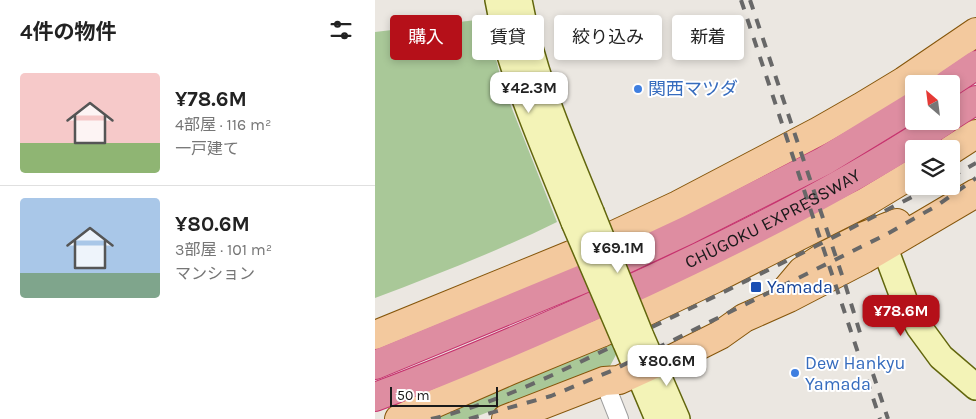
<!DOCTYPE html>
<html lang="ja">
<head>
<meta charset="utf-8">
<style>
  :root { --surface:#fff; --page:#f6f6f6; --text:#222; --muted:#767676; --line:#e0e0e0; --accent:#b51019 }
  body { margin:0; font-family:Karla,"Noto Sans JP",sans-serif; background:var(--page); color:var(--text); height:100vh; display:flex; flex-direction:column; font-size:19px; white-space:nowrap }
  * { box-sizing:border-box; margin:0 }
  p { font-size:16px; color:var(--muted) }
  .icon { flex:none; width:28px; height:28px; fill:none; stroke:currentColor; stroke-width:2; stroke-linecap:round; stroke-linejoin:round }
  .map { position:relative; flex:1; overflow:hidden }
  .drawer { display:flex; flex-direction:column; background:var(--surface); width:375px }
  .drawer>* { flex:none }
  .hud { position:absolute; left:15px; top:15px; width:475px; height:45px; display:flex; gap:10px }
  .needle { width:32px; rotate:332deg }
  .tools { position:absolute; left:530px; top:75px; display:grid; gap:10px }
  .tools a { display:grid; place-items:center; width:55px; height:55px; border-radius:5px; background:var(--surface); box-shadow:0 2px 8px #0003; font-size:25px }
  .scale { position:absolute; left:15px; bottom:12px; width:108px; box-sizing:border-box; padding-left:5px; border:2px solid #1a1a1a; border-top:0; font-size:14px; line-height:18px; white-space:nowrap; color:#1a1a1a; -webkit-text-stroke:4px #fff; paint-order:stroke }
  .price { position:absolute; translate:-50% -42px; padding:0 11px; border-radius:10px; background:#fff; color:#222; font-size:16px; line-height:32px; filter:drop-shadow(0 1px 2px #0008) }
  .price::after { content:''; position:absolute; left:50%; top:30px; width:15px; height:11px; margin-left:-8px; background:inherit; clip-path:polygon(0 0,100% 0,50% 100%) }
  .price.current { background:var(--accent); color:#fff }
  ul { padding:0; list-style:none }
  li { display:flex; align-items:center; gap:15px; height:125px; padding:0 20px }
  li+li { border-top:1px solid var(--line) }
  li span { display:grid; place-items:center; flex:none; width:140px; height:100px; border-radius:5px; color:#555 }
  li>.icon { margin-inline-start:auto }
  span .icon { width:60px; height:60px; fill:#fffc; stroke-width:1 }
  li b { font-size:21px }
  h2 { display:flex; justify-content:space-between; align-items:center; height:60px; padding:0 20px; font-size:21px }
  .chip { padding:0 18px; border-radius:5px; background:var(--surface); box-shadow:0 2px 8px #0003; font-size:18px; line-height:45px }
  .chip.current { background:var(--accent); color:#fff }
  main { display:flex; flex:1; min-height:0 }
  .map>svg:first-child { display:block }
</style>
</head>
<body>
<main>
<section class="drawer">
<h2>4件の物件<svg class="icon" aria-label="filters" viewBox="0 0 24 24"><path d="M4 7h16M4 17h16"/><circle cx="9" cy="7" r="2"/><circle cx="15" cy="17" r="2"/></svg></h2>
<ul>
<li><span style="background:linear-gradient(#f6c9c9 70%,#8fb573 0)"><svg class="icon" aria-label="home" viewBox="0 0 24 24"><path d="M3 11l9-7 9 7M6 9v11h12V9"/></svg></span><div><b>¥78.6M</b><p>4部屋 · 116 m²</p><p>一戸建て</p></div></li>
<li><span style="background:linear-gradient(#a9c7e8 75%,#7fa58c 0)"><svg class="icon" aria-label="home" viewBox="0 0 24 24"><path d="M3 11l9-7 9 7M6 9v11h12V9"/></svg></span><div><b>¥80.6M</b><p>3部屋 · 101 m²</p><p>マンション</p></div></li>
</ul>
</section>
<div class="map">
<svg width="601" height="419" viewBox="0 0 601 419">
  <rect width="100%" height="100%" fill="#ebe7e1"/>
  <path fill="#a9c898" d="M101 20 112 25 128 86 182 222C123 251 61 275 0 298V32Z
    M237 343 242 353 235 366 95 419H49Z"/>
  <g fill="none" stroke-linecap="round" stroke-linejoin="round">
    <defs>
      <path id="street" d="M229 381 244 419"/>
      <path id="secondary" d="M123 0C126 14 128 28 131 42 149 103 175 162 199 222
        M144 0C157 74 188 143 216 212
        M514 229 511 233 509 246 530 302 544 327 566 357 601 387
        M265 334 302 419
        M250 341 283 419"/>
      <path id="primary" d="M576 150 601 134
        M411 290 427 271 453 254 487 237 522 223
        M0 335 196 255 303 205 444 131 486 107 529 81 601 32
        M24 419 134 371 226 333 339 279 491 202 539 173
        M131 419 229 381 244 380 279 364 295 360 345 335 369 318 414 298 489 259 601 193"/>
      <g id="highway">
        <path d="M573 84 601 65"/>
        <path d="M576 116 601 100"/>
        <path d="M0 365 208 279 313 230 449 161 539 106"/>
        <path id="s1" d="M0 397C91 363 180 324 269 283 372 235 474 184 569 121"/>
      </g>
    </defs>
    <use href="#street" stroke="#9e9e9e" stroke-width="20"/>
    <use href="#secondary" stroke="#62660d" stroke-width="28"/>
    <use href="#primary" stroke="#85560b" stroke-width="30"/>
    <use href="#highway" stroke="#c6316d" stroke-width="30"/>
    <use href="#street" stroke="#fff" stroke-width="18"/>
    <use href="#secondary" stroke="#f3f3b7" stroke-width="25"/>
    <use href="#primary" stroke="#f3c99e" stroke-width="28"/>
    <use href="#highway" stroke="#de8da1" stroke-width="28"/>
    <path stroke="#686868" stroke-width="4" stroke-dasharray="10 10" stroke-linecap="butt" d="M366 0 505 419
      M375 0 471 287 486 336
      M576 177 601 163
      M498 374 513 419
      M56 419C132 401 202 363 273 329 368 283 464 235 558 186
      M94 419 176 396 236 371 512 234 563 205 601 178"/>
    <defs>
      <path id="secondary-bridge" d="M216 212 265 334
        M199 222 250 341"/>
    </defs>
    <use href="#secondary-bridge" stroke="#62660d" stroke-width="28" stroke-linecap="butt"/>
    <use href="#secondary-bridge" stroke="#f3f3b7" stroke-width="25"/>
  </g>
  <g fill="#3f7fe0" stroke="#fff" stroke-width="2">
    <circle cx="263" cy="89" r="5"/>
    <circle cx="420" cy="373" r="5"/>
  </g>
  <rect fill="#1a4fb4" stroke="#fff" stroke-width="2" x="375" y="281" width="12" height="12" rx="2.5"/>
  <g text-anchor="middle" dominant-baseline="central" stroke-width="4" stroke-linejoin="round" paint-order="stroke">
    <g font-size="18" fill="#366cbe" stroke="#fff" text-anchor="start">
      <text x="273" y="89">関西マツダ</text>
      <text x="430" y="363">Dew Hankyu<tspan x="430" dy="21">Yamada</tspan></text>
    </g>
    <g font-size="18" fill="#1a1a1a" stroke="#fff">
      <text stroke="none"><textPath href="#s1" startOffset="436">CHŪGOKU EXPRESSWAY</textPath></text>
    </g>
    <g font-size="18" fill="#164399" stroke="#fff" text-anchor="start">
      <text x="392" y="287">Yamada</text>
    </g>
  </g>
</svg>
<div class="tools">
<a><svg class="needle" viewBox="-14 -14 28 28"><path d="M0-13l5 13h-10z" fill="#e53935"/><path d="M0 13l5-13h-10z" fill="#767676"/></svg></a>
<a><svg class="icon" aria-label="layers" viewBox="0 0 24 24"><path d="M12 4l9 5-9 5-9-5zM3 14l9 5 9-5"/></svg></a>
</div>
<div class="scale">50 m</div>
<b class="price" style="left:154px;top:114px">¥42.3M</b>
<b class="price" style="left:243px;top:274px">¥69.1M</b>
<b class="price current" style="left:526px;top:337px">¥78.6M</b>
<b class="price" style="left:292px;top:387px">¥80.6M</b>
<div class="hud">
<a class="chip current">購入</a>
<a class="chip">賃貸</a>
<a class="chip">絞り込み</a>
<a class="chip">新着</a>
</div>
</div>
</main>
</body>
</html>
